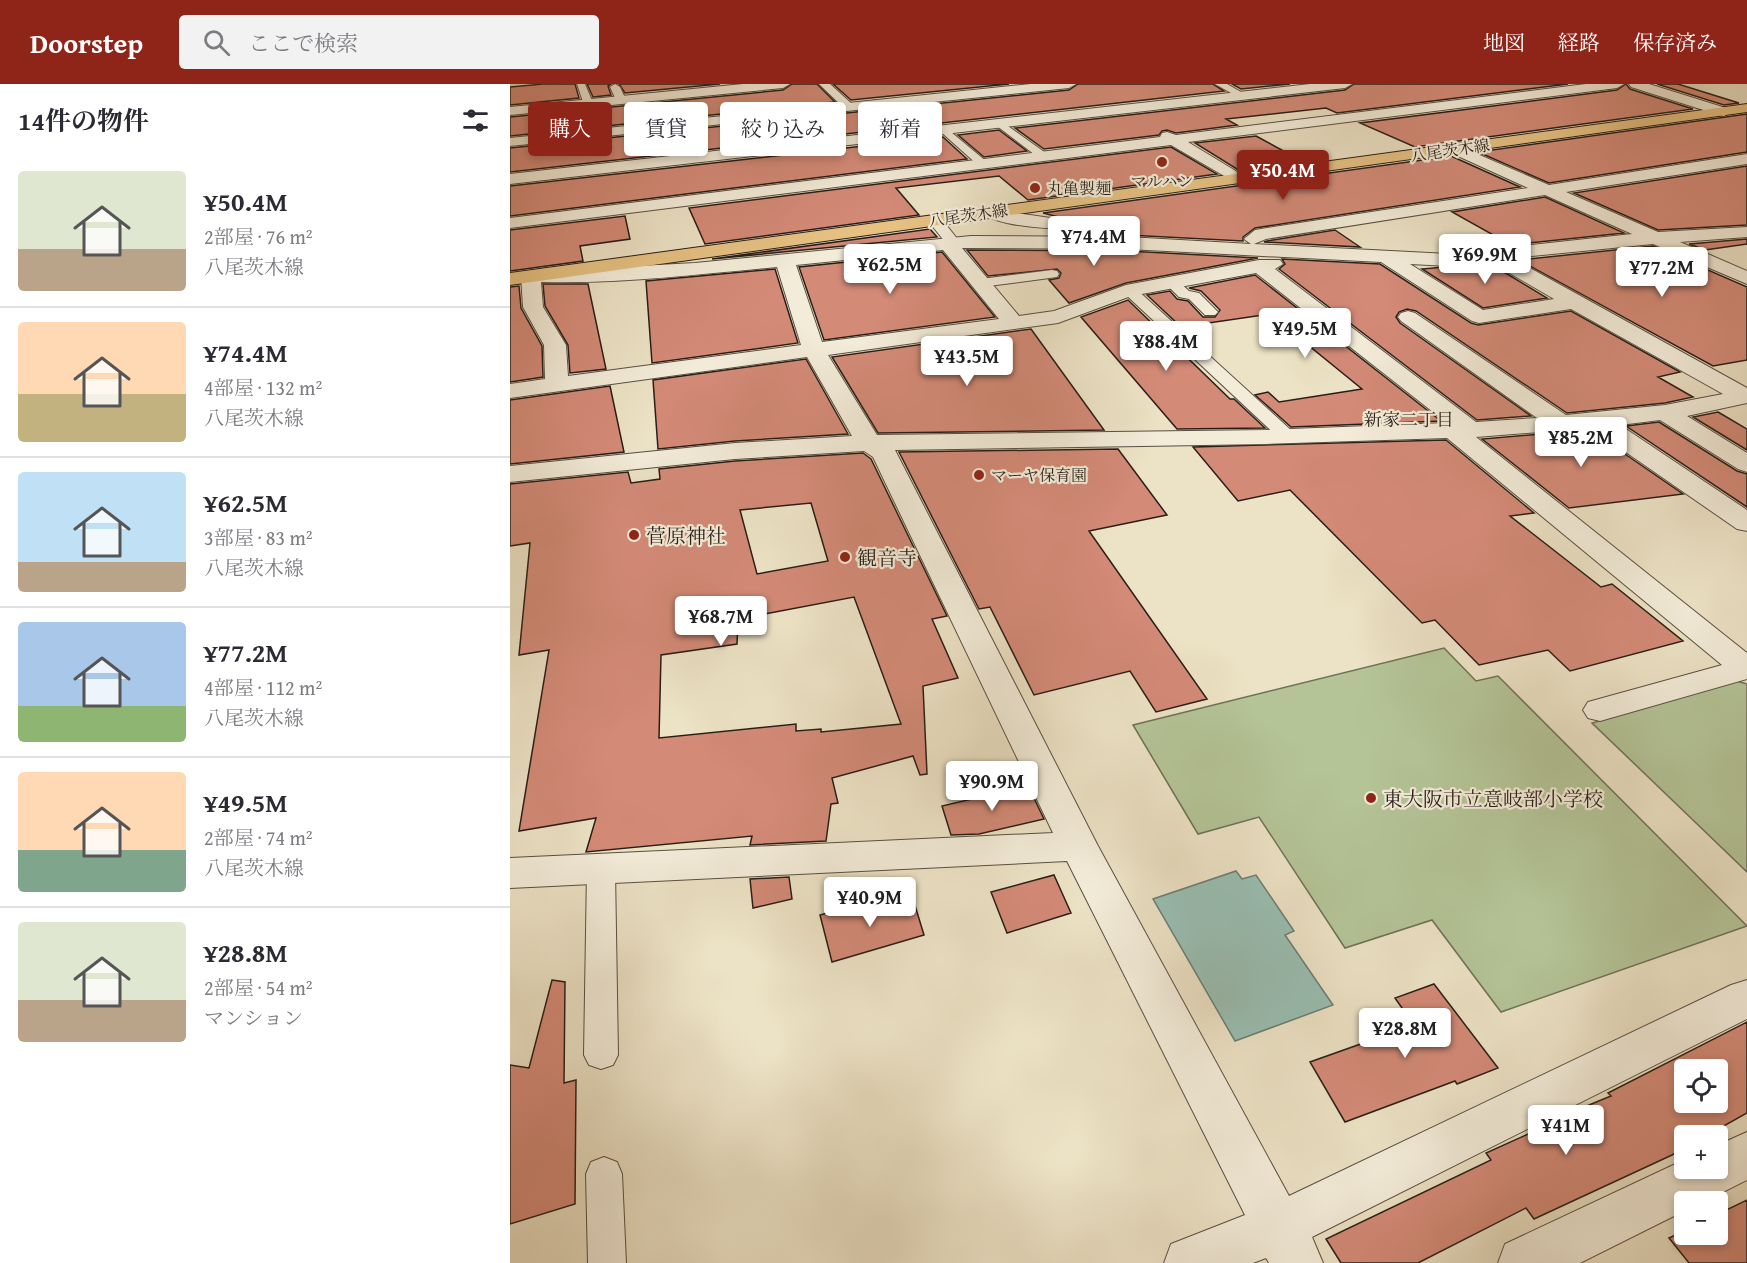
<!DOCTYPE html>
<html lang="ja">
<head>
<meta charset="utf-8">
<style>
  :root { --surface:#fff; --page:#f2f2f3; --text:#2b2b33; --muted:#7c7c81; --line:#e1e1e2; --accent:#8f2418 }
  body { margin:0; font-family:"Gentium Book Plus","Noto Serif JP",serif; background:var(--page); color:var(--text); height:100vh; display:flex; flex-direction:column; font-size:22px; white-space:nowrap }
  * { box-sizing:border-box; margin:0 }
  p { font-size:20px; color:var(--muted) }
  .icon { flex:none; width:33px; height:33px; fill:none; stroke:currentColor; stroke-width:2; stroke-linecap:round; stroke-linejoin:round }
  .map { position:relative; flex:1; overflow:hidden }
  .details { display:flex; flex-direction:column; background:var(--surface); width:510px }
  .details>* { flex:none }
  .hud { position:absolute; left:18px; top:18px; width:570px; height:54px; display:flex; gap:12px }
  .fabs { position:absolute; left:1164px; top:975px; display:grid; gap:12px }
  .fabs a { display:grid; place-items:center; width:54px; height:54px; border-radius:6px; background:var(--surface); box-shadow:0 3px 9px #0003; font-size:30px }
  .price { position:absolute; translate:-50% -51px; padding:0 14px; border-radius:6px; background:#fff; color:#222; font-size:20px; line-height:39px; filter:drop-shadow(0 2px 3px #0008) }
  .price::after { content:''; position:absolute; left:50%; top:36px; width:18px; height:14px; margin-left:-9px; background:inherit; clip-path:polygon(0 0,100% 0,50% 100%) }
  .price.current { background:var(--accent); color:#fff }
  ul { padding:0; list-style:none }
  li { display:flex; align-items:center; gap:18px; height:150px; padding:0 18px }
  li+li { border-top:2px solid var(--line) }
  li span { display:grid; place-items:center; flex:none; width:168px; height:120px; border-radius:6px; color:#555 }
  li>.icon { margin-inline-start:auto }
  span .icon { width:72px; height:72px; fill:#fffc; stroke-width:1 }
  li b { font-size:26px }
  h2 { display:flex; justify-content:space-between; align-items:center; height:72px; padding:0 18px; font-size:26px }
  .tag { padding:0 21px; border-radius:6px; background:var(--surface); box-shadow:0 3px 9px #0003; font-size:21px; line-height:54px }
  .tag.current { background:var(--accent); color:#fff }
  header { display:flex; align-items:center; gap:36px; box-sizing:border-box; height:84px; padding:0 30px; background:var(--accent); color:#fff }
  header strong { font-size:28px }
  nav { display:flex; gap:33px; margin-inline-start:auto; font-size:21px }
  .search { width:420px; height:54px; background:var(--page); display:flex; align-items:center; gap:15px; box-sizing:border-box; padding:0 21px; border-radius:6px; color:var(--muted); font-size:22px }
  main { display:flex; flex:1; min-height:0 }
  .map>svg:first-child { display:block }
</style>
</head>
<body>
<header>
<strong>Doorstep</strong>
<div class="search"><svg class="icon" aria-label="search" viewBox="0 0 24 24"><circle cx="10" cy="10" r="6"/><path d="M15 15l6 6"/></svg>ここで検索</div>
<nav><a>地図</a><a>経路</a><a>保存済み</a></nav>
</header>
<main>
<section class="details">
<h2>14件の物件<svg class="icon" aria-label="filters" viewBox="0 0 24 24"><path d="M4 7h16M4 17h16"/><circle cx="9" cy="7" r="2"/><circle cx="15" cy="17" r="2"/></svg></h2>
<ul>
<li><span style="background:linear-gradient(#dfe7d0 65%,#b9a48a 0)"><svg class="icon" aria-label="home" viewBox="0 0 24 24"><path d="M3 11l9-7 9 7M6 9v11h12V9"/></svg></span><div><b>¥50.4M</b><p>2部屋 · 76 m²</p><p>八尾茨木線</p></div></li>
<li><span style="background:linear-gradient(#ffd9b3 60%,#c2b280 0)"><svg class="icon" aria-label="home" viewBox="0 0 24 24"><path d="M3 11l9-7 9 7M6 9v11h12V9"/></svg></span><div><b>¥74.4M</b><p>4部屋 · 132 m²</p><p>八尾茨木線</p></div></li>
<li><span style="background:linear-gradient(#bfe0f5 75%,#b9a48a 0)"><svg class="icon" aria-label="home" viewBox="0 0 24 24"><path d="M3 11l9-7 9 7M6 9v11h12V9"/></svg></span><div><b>¥62.5M</b><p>3部屋 · 83 m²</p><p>八尾茨木線</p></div></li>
<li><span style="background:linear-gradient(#a9c7e8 70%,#8fb573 0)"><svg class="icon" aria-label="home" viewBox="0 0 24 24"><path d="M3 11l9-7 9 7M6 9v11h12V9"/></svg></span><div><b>¥77.2M</b><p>4部屋 · 112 m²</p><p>八尾茨木線</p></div></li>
<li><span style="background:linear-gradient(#ffd9b3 65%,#7fa58c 0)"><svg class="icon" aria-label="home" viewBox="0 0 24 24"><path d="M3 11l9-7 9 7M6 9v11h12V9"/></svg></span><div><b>¥49.5M</b><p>2部屋 · 74 m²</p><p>八尾茨木線</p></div></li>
<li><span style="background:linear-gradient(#dfe7d0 65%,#b9a48a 0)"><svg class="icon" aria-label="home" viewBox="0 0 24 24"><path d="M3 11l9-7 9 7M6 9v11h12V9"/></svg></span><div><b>¥28.8M</b><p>2部屋 · 54 m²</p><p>マンション</p></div></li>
</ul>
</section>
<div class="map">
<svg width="1237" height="1179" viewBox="0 0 1237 1179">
  <rect width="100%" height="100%" fill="#ece2c5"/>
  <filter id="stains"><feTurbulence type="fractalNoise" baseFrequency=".00333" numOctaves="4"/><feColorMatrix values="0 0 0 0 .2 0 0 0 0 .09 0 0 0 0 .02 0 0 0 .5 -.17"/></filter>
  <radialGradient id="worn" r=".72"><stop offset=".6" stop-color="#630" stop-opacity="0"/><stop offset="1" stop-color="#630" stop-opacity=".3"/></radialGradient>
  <path fill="#b4c497" stroke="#6e7157" stroke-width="1.5" d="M934 564 966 597 988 592 1237 842 991 928 922 836 835 864 749 733 688 750 623 641Z
    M1227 597 1237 600V788L1082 639Z"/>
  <path fill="#99beb2" stroke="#6c7e74" stroke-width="1.5" d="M726 787 732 795 746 791 784 847 775 851 823 921 725 957 643 815Z"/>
  <path fill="#d38a77" stroke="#291e17" stroke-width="1.5" fill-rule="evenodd" d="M33 0H65L69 14 0 21V3Z
    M77 0H101L98 2 101 11 83 13Z
    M109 0H210L115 9Z
    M282 0H307L325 18 0 52V33L273 6Z
    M323 0H499L341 16Z
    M568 0H703L714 7 0 88V64L559 6Z
    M722 0H780L731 5Z
    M844 0H1058L827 29 816 24 716 35 727 41 666 49 657 46 652 47 649 51 534 65 505 44 835 6Z
    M1116 0 1120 5 1183 25 905 63 850 39 1107 6Z
    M1147 0H1168L1229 19 1214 21Z
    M1237 30V68L1039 99 968 68Z
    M489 46 517 67 474 73 448 51Z
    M746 52 794 78 730 87 685 59Z
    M433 53 457 75 0 132V102Z
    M661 63 707 90 518 116 489 92 386 104 409 131 195 160 179 124Z
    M941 72 1010 103 745 144 733 153V157L617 151 556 150H559L554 146 559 140 556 135 533 129Z
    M1237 82V141L1148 146 1064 109Z
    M1035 113 1114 149 1001 161 942 128Z
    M115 132 120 155 70 162 73 177 0 187V146Z
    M420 145 427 153 202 175Z
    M825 146 850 163 754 158 757 157Z
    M1237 155V160L1195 166 1179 160Z
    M1143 162 1237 203V276L1203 282 1009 176Z
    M457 166 617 167 748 174 616 199 559 219 539 196 549 194 551 189 547 185 478 192Z
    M432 168 485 233 314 256 289 183Z
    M772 175 870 180 961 239 968 241 1061 227 1170 288 1148 293 1183 313 1155 319 1057 329 906 227 897 225 889 228 886 233 890 239 1021 332 967 336 769 185 775 180Z
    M979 179 1037 214 973 224 912 185Z
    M265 185 288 259 142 279 136 197Z
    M745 191 931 337 781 343 745 311 758 308 769 318 852 305 760 230 671 243 637 211 660 207 667 215 678 217 693 233H705L710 226 691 207 679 204Z
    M33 200H78L96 285 60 289 58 261 35 222Z
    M9 202 11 224 32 262 33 293 0 298V203Z
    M618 216 720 315H724L755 344 667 345 571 233Z
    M521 245 594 346 368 349 322 273Z
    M296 275 338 350 225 357 148 365 143 296Z
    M100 302 114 368 0 380V316Z
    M1208 328 1237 345V366L1183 333Z
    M1149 338 1227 387 1237 390V423L1116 342Z
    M1080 346 1173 410 1059 424 972 355Z
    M936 356 1024 429 1000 432 1091 503 1102 500 1173 557 1060 587 1038 566 969 581 925 536 912 539 780 406 728 417 683 363Z
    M608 365 657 431 579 447 697 615 646 628 620 587 524 611 480 523 469 525 389 368Z
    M353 369 361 375 437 532 422 535 448 594 413 602 417 690 410 691 403 672 322 694 328 719 321 720 316 757 240 761 242 752 76 768 86 734 9 747 39 566 9 571 20 459 0 462V400L118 388 121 399 150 395 149 385 225 377ZM301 419 318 477 247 490 230 426ZM344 513 391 640 311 648V645L286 647V640L149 654 151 571 227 560 228 535Z
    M518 702 534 735 469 750 441 751 432 722Z
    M544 791 561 829 497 849 481 808Z
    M279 793 282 815 243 824 240 795Z
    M368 815 371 824 403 815 414 851 322 878 310 831Z
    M42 896 55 898 54 999 66 996 65 1120 0 1140V981L19 984Z
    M924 900 988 984 947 1000 945 997 835 1038 800 978 904 941 885 914Z
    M1237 938V1029L1196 1052H1174V1064L1162 1071 1024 1135 1016 1124 908 1179H831L816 1155 981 1076 976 1069 1047 1037 1045 1035 1101 1012 1098 1009ZM1174 986H1208V1018H1174Z
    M1237 1116V1179H1179L1159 1154 1174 1147V1150H1208V1130Z"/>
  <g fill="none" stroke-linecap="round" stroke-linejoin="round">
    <defs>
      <path id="lane" d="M67 0H75L83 19 82 21H74Z
        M105 0 110 3 116 16 114 18 106 16 100 3Z
        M309 0H320L343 21V25H335Z
        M705 0H717L738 12 730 14Z
        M491 37 537 70V74H529L487 42V38Z
        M435 43 477 78V82H469L431 48V44Z
        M425 132 430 133 449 157 451 160 449 163H439L420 139 419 136Z
        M542 186 547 187 549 190 547 193 471 203 464 199 471 195Z
        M661 194 666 195 679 207 689 209 708 228 705 231H695L679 215 669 213 654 198Z
        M619 202 624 203 783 348 786 352 783 356H771L614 209 612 206Z
        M91 775 101 778 105 786 108 971 103 981 91 985 79 981 74 971 77 786 81 778Z
        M94 1073 107 1078 112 1090 116 1179H78L76 1090 81 1078Z"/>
      <path id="street" d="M233 0H280L273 4 0 31V23Z
        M521 0H566L559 4 0 62V54Z
        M800 0H842L835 4 0 100V90Z
        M1076 0H1114L1107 4 678 58 734 92 736 95 734 98 728 100 661 61 0 144V134L650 53 652 49 657 48 666 51Z
        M1119 0H1139L1219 25 1221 28 1214 32 1209 31 1121 3Z
        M944 60 1039 101 1237 70V80L1056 108 1148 148 1237 143V153L1170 158 1237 187V200L1143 160 1002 174 1237 304V319L1177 332 1237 369V388L1228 385 1150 336 1110 341 1237 426V447L1227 445 1081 344 966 353 1237 569V595L1090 637 1078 634 1073 626 1078 618 1212 581 937 354 756 360 385 366 588 762 779 1112 1221 901 1237 896V935L802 1153 813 1179H759L756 1174 743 1179H654L661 1160 735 1131 557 777 0 804V774L543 749 363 373 354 367 225 375 0 398V382L225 359 342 352 297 273 0 314V300L35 295 34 261 13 223 11 192 14 188 185 179 461 152 617 153 741 160 734 155 745 146 751 145 1018 104 939 68 936 65ZM1035 111 1122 150 939 170 744 160 756 155ZM452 164 617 165 871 178 962 237 969 239 1061 225 1213 310 1155 321 1056 331 905 229 898 227 891 229 888 233 891 237 1027 334 966 338 765 185 773 180 770 176H749L616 201 544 227 509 232ZM433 166 489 235 312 258 286 181ZM979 177 1044 215 973 226 900 180 939 182ZM267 183 291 261 58 292 56 261 33 223 31 198C110 200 189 190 267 183ZM746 189 937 339 756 346 367 351 318 271 548 239 621 212Z
        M482 123 498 128 548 135 554 136 557 140 554 144 548 145C530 143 484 142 473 128L476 124Z
        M1237 1048V1096L1193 1118H1174V1127L1070 1179H988L995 1160 1174 1076V1084H1208V1061Z"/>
      <path id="primary" d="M1237 20V28L0 201V189Z"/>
    </defs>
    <use href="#lane" stroke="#5a4f42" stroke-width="2"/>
    <use href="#street" stroke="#5a4f42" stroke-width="2"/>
    <use href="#primary" stroke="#291e17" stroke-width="2"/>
    <use href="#lane" fill="#f3ecd9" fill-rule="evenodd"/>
    <use href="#street" fill="#f3ecd9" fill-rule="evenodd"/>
    <use href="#primary" fill="#e6c182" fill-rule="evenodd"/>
  </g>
  <g fill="#8f2418" stroke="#f3ecd9" stroke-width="2">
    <circle cx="652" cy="78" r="6"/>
    <circle cx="525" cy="104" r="6"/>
    <circle cx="469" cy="391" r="6"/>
    <circle cx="124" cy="451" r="6"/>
    <circle cx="335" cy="473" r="6"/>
    <circle cx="861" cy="714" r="6"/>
  </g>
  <g text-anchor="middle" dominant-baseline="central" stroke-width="4.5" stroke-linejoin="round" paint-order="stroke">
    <g font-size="16" fill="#291e17" stroke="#f3ecd9">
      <text transform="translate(940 66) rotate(-8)">八尾茨木線</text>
      <text transform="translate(458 131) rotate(-8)">八尾茨木線</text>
    </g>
    <g font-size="16" fill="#291e17" stroke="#f3ecd9" text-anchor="start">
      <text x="652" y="97" text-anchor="middle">マルハン</text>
      <text x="537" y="104">丸亀製麺</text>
      <text x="481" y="391">マーヤ保育園</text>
    </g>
    <g font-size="18" fill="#291e17" stroke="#f3ecd9">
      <text x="899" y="335">新家二丁目</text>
    </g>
    <g font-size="20" fill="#291e17" stroke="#f3ecd9" text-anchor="start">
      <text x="136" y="451">菅原神社</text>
      <text x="347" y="473">観音寺</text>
      <text x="873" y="714">東大阪市立意岐部小学校</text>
    </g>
  </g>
  <rect width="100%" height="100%" filter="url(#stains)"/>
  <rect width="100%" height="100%" fill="url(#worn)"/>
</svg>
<div class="fabs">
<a><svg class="icon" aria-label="locate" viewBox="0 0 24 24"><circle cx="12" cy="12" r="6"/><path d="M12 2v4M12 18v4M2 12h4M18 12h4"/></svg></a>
<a>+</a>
<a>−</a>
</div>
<b class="price current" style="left:773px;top:117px">¥50.4M</b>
<b class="price" style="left:584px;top:183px">¥74.4M</b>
<b class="price" style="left:975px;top:201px">¥69.9M</b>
<b class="price" style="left:380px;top:211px">¥62.5M</b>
<b class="price" style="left:1152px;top:214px">¥77.2M</b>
<b class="price" style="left:795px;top:275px">¥49.5M</b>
<b class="price" style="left:656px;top:288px">¥88.4M</b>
<b class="price" style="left:457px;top:303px">¥43.5M</b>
<b class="price" style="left:1071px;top:384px">¥85.2M</b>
<b class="price" style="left:211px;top:563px">¥68.7M</b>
<b class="price" style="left:482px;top:728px">¥90.9M</b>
<b class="price" style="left:360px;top:844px">¥40.9M</b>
<b class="price" style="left:895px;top:975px">¥28.8M</b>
<b class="price" style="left:1056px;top:1072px">¥41M</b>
<div class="hud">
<a class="tag current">購入</a>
<a class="tag">賃貸</a>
<a class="tag">絞り込み</a>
<a class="tag">新着</a>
</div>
</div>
</main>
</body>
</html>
